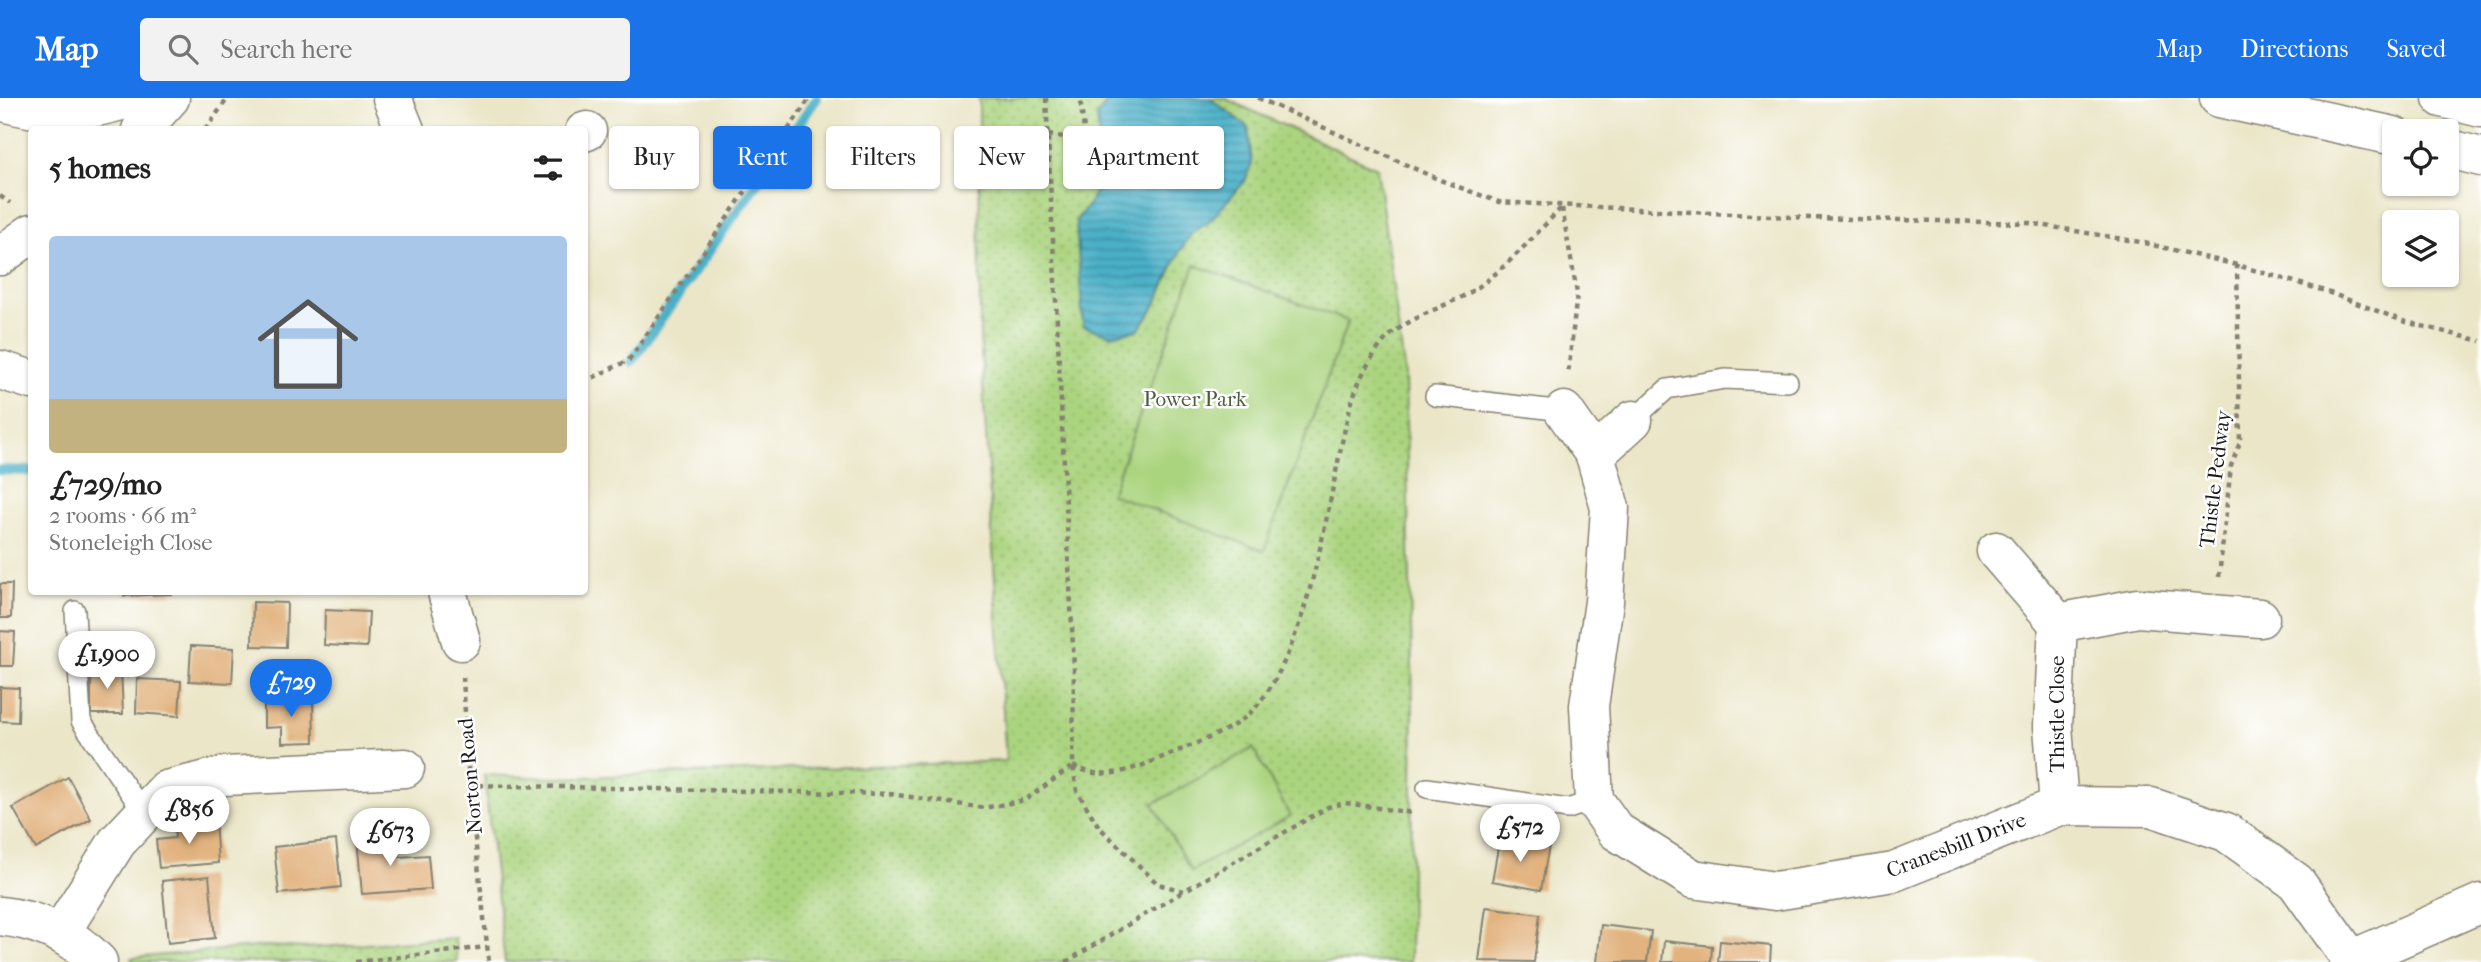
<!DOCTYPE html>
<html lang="en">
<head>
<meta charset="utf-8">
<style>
  :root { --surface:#fff; --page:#f2f2f2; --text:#222; --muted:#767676; --accent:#1a73e8 }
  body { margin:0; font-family:"IM FELL French Canon",serif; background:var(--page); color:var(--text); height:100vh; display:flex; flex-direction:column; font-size:26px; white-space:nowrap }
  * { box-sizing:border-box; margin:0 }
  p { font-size:23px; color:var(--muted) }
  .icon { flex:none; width:38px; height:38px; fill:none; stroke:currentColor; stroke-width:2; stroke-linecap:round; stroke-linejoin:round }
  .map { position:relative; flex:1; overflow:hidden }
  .sheet { position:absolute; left:28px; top:28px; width:560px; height:469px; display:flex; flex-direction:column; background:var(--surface); border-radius:7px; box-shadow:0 2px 5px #0004 }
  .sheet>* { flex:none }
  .hud { position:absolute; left:609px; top:28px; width:665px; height:63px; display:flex; gap:14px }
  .fabs { position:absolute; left:2382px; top:21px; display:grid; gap:14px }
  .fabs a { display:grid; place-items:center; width:77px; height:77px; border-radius:7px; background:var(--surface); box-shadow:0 2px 5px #0004; font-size:35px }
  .price { position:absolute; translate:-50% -60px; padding:0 16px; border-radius:24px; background:#fff; color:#222; font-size:23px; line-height:46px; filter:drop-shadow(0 2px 4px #0008) }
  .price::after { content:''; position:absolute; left:50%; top:42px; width:21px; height:16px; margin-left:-10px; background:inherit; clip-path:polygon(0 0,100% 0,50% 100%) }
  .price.active { background:var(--accent); color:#fff }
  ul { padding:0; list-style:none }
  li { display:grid; align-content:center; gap:14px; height:371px; padding:0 21px }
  li span { display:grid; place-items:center; height:217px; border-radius:7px; color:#555 }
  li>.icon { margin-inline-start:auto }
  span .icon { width:126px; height:126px; fill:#fffc; stroke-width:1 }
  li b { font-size:30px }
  h2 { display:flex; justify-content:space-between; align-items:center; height:84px; padding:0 21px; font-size:30px }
  .chip { padding:0 24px; border-radius:7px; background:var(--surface); box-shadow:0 2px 5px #0004; font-size:24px; line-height:63px }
  .chip.active { background:var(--accent); color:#fff }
  header { display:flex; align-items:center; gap:42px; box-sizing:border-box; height:98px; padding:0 35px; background:var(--accent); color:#fff }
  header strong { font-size:33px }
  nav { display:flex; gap:38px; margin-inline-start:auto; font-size:24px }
  .search { width:490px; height:63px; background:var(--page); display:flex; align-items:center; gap:18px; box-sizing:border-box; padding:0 24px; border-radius:7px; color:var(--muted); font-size:26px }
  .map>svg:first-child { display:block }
</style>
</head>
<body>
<header>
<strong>Map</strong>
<div class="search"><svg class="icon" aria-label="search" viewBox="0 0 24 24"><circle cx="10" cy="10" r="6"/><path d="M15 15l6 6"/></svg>Search here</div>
<nav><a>Map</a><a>Directions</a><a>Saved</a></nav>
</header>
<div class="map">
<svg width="2481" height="864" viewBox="0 0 2481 864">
  <defs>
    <pattern id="park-dots" width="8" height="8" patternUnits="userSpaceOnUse" patternTransform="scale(1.75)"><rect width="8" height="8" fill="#abd47f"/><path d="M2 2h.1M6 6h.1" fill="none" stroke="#93b56d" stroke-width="1.8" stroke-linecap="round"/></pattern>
    <pattern id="water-rules" width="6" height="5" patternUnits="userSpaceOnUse" patternTransform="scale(1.75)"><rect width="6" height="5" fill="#49b0c8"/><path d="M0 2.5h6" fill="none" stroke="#3c8ea2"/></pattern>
  </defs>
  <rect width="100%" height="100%" fill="#fff"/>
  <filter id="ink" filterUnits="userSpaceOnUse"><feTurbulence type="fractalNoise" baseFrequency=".0143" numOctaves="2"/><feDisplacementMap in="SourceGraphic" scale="14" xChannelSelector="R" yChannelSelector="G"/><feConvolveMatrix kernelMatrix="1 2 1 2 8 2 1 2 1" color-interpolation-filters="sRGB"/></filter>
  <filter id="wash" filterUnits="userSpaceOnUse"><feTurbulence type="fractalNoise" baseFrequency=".00686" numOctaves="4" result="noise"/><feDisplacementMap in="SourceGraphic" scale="28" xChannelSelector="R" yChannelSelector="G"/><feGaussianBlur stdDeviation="1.57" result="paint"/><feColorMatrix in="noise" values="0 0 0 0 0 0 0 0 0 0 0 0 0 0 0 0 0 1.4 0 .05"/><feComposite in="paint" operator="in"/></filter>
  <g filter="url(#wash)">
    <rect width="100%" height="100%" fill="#ebe6c8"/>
    <path fill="url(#park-dots)" stroke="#64784e" stroke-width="2" d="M979 0H1224L1377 70 1405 278 1413 607 1410 864H505L484 677 556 680 1006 663 980 238Z
      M455 840 457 864H133L131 860 266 848 304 850Z"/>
    <path fill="#abd47f" stroke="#64784e" stroke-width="2" d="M1195 167 1348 223 1264 453 1111 396Z
      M1253 650 1290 718 1191 773 1153 706Z"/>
    <path fill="url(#water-rules)" stroke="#326672" stroke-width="2" d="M1110 0H1210L1248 29 1252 65 1245 83 1209 124 1192 135 1179 155 1154 210 1138 232 1110 237 1083 228 1076 122 1089 106 1103 80 1097 18Z"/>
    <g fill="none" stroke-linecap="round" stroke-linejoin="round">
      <path stroke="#49b0c8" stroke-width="10" d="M631 264 817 0
        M0 372 32 373"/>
    </g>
    <g id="blocks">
      <path fill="#e2b37f" d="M0 486H12L11 520H0Z
        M124 494H172V496L124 498Z
        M253 504 287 505 286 549 252 548Z
        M325 512 369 514 367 549 324 547Z
        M0 533 15 534 13 568H0Z
        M191 548 234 550 232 585 189 583Z
        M91 569H121L123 616H91Z
        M137 581 181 583 179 618 136 615Z
        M0 589 19 590 18 624 0 623Z
        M313 601 314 644 282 645V629L264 630V602Z
        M68 679 91 721 36 751 13 710Z
        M215 723 218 765 159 770 156 742 175 740 174 727Z
        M384 738 385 747 398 746 399 759 428 757 431 791 362 796 357 740Z
        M1500 739 1549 748 1541 792 1492 783Z
        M336 742 341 789 279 796 274 749Z
        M209 778 215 840 168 845 162 783Z
        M1486 809 1540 816 1534 864 1479 863Z
        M1601 827 1651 833 1647 864H1597Z
        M1664 843 1712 848 1711 864H1662Z
        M1720 843 1771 848 1770 864H1718Z"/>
    </g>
  </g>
  <g filter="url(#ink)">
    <use href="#blocks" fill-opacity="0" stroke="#848172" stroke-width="2"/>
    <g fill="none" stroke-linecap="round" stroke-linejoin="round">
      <defs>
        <path id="lane" d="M1435 298 1564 313
          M1633 322 1667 291 1725 281 1788 284
          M75 513 81 623 144 715
          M1427 690 1568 711 1594 702"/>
        <path id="street" d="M392 0 405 32
          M584 34 587 33
          M0 272 32 282
          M1564 313 1595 357 1610 410 1604 504 1589 608 1594 702 1616 733 1693 781 1775 793 1894 774 2059 708 2151 709 2226 734 2296 784 2353 864
          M1595 357 1633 322
          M1996 453 2058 525
          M447 494 461 543
          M2059 708 2053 628 2058 525 2138 510 2260 520
          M0 818C39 822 71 836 98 864
          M61 834 117 744 166 692 224 678 405 670
          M2353 861 2481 805"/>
        <path id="secondary" d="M141 32 170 0
          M0 158 32 135"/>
        <path id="highway" d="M2219 0 2394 38
          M2442 0 2481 10
          M0 3C48 18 83 15 131 0
          M2446 50 2481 59"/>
      </defs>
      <use href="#lane" stroke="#848172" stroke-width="22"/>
      <use href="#street" stroke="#848172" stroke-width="41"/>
      <use href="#secondary" stroke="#848172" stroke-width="41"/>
      <use href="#highway" stroke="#848172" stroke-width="41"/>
      <path stroke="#848172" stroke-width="4.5" stroke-dasharray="5 5" stroke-linecap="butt" d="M1046 0 1074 570 1073 668 1077 693 1099 729 1158 786 1184 793 1328 709 1345 705 1413 715
        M1258 0 1440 82 1499 104 1810 120 2029 125 2140 144 2237 167 2325 193 2406 224 2481 243
        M205 32 228 0
        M1048 37 1065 39 1068 88 1084 87 1085 39 1080 0
        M0 98 10 105
        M1562 110 1577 195 1568 277
        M584 284 629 262 810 0
        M2219 479 2231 368 2240 344 2237 167
        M463 579 469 687 489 864
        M1073 668C1107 685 1135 670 1168 657 1191 647 1231 633 1249 616 1303 565 1324 431 1339 359 1348 316 1353 283 1381 247 1401 220 1449 209 1477 190 1508 168 1534 138 1561 110
        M469 687 890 696 984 710 1025 702 1073 668
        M356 864 487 849
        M1066 864 1184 793"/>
      <use href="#lane" stroke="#fff" stroke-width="19"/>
      <use href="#street" stroke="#fff" stroke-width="38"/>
      <use href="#secondary" stroke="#fff" stroke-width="38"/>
      <use href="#highway" stroke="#fff" stroke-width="38"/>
    </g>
  </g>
  <g text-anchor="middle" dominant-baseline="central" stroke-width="5" stroke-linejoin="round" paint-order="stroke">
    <g font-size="21" fill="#4e5c3f" stroke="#fff">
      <text x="1195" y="301">Power Park</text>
    </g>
    <g font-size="21" fill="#1c1c1c" stroke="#fff">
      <text transform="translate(2215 381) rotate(-83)">Thistle Pedway</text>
      <text transform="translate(2057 616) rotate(-90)">Thistle Close</text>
      <text transform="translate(470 678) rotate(-95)">Norton Road</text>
      <text transform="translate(1956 747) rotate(-21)">Cranesbill Drive</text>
    </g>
  </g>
</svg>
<div class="fabs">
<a><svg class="icon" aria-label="locate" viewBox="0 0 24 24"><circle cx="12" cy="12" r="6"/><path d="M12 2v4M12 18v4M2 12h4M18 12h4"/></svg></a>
<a><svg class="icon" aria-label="layers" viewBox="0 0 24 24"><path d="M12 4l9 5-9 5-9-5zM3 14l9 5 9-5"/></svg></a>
</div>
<b class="price" style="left:107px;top:593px">£1,900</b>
<b class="price active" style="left:291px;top:621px">£729</b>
<b class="price" style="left:189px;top:748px">£856</b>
<b class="price" style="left:1520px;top:766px">£572</b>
<b class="price" style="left:390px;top:770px">£673</b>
<div class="hud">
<a class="chip">Buy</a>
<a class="chip active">Rent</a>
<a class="chip">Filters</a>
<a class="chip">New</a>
<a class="chip">Apartment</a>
</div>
<section class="sheet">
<h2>5 homes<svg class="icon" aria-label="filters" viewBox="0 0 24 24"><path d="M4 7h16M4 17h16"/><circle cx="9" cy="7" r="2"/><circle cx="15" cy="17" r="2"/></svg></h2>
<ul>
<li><span style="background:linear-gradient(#a9c7e8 75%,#c2b280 0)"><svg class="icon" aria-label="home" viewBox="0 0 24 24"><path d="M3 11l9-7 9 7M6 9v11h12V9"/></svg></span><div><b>£729/mo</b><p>2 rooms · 66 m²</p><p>Stoneleigh Close</p></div></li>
</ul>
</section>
</div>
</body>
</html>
